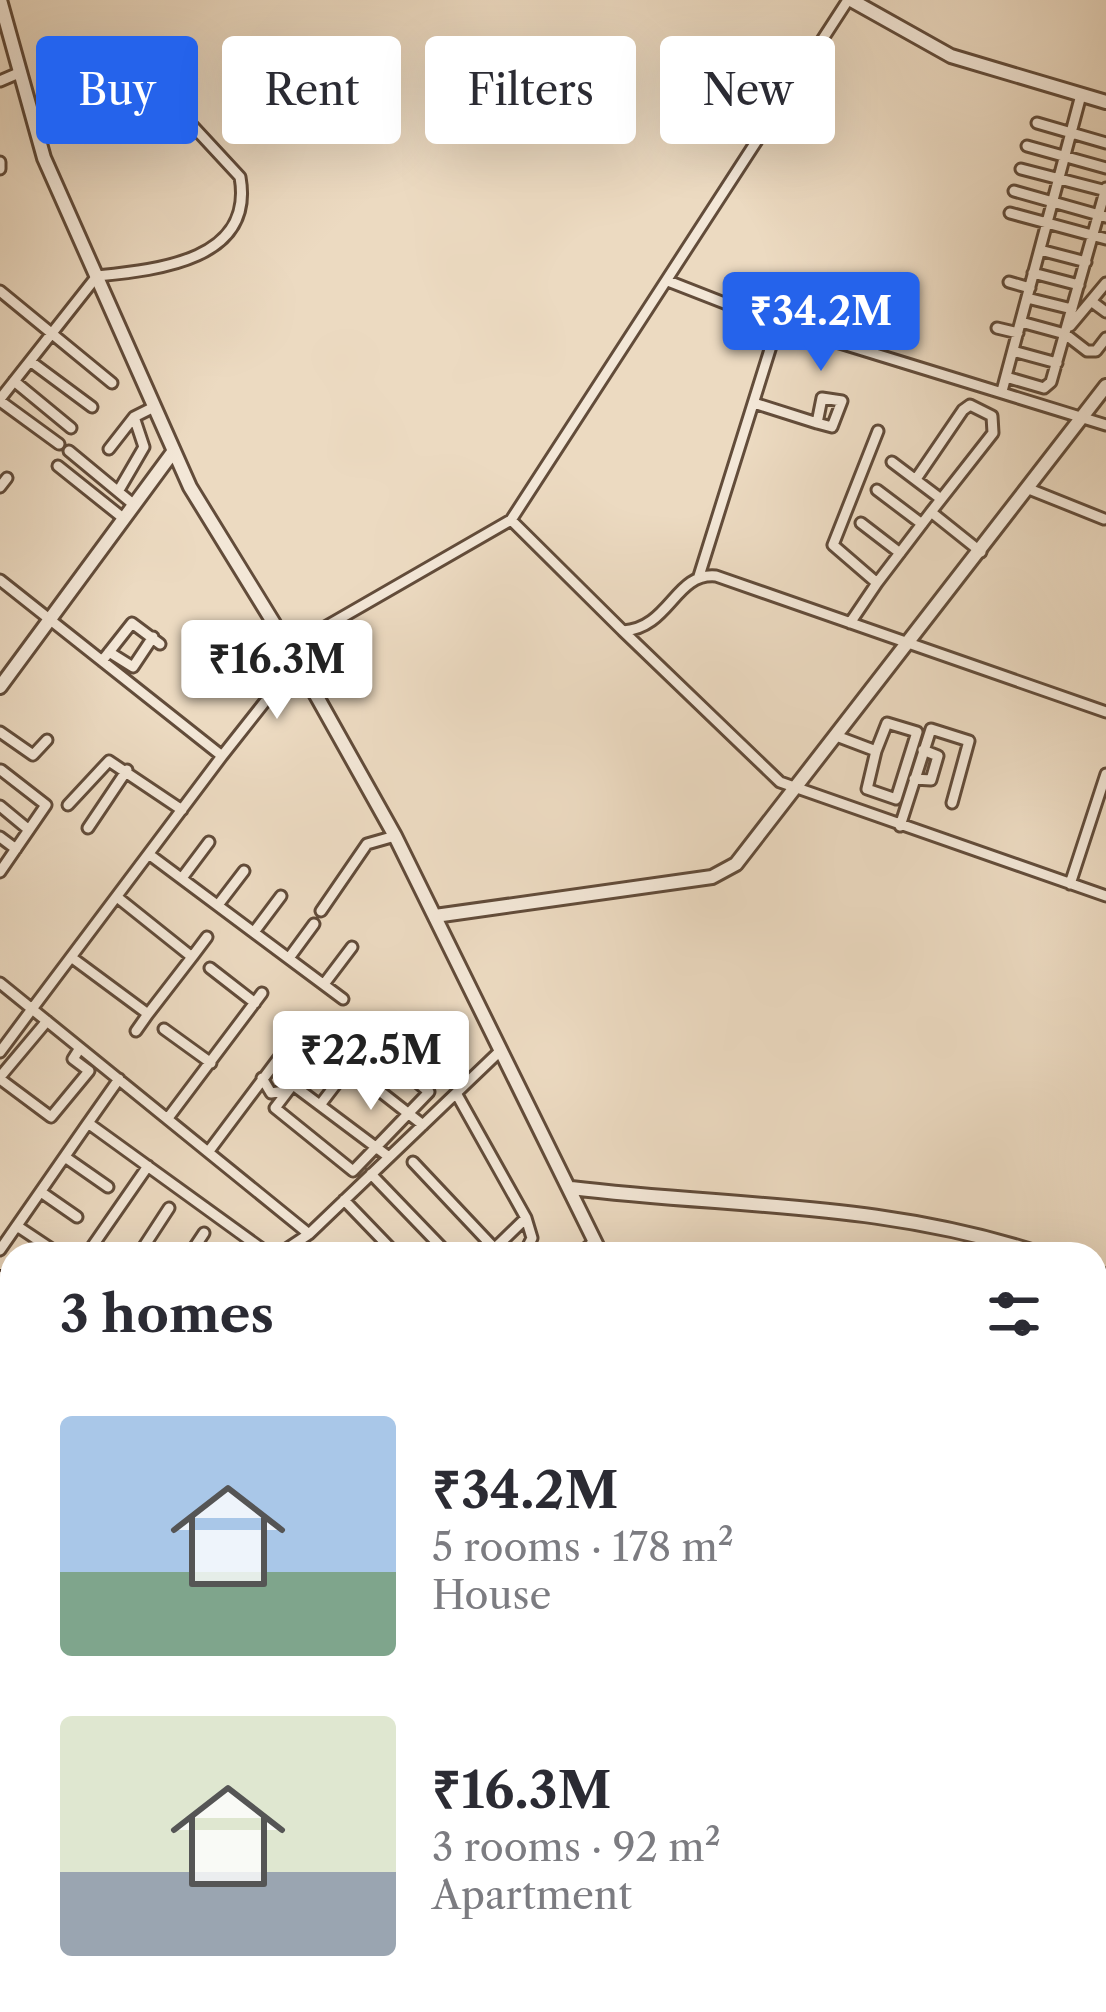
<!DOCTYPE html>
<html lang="en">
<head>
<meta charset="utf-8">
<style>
  :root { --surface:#fff; --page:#f7f7f7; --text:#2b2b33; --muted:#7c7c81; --accent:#2563eb }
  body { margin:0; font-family:"Libre Caslon Text",serif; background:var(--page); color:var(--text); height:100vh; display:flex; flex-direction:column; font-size:45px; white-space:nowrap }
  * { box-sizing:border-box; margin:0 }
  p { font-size:39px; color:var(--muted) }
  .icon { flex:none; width:66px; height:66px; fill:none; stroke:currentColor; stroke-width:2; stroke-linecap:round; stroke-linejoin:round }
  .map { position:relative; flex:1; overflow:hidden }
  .side { position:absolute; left:0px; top:1242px; width:1107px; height:771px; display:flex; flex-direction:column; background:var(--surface); border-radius:36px 36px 0 0; box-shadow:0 12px 48px #0002 }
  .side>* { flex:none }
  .top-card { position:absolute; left:36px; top:36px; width:1035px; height:108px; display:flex; gap:24px }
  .price { position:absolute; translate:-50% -102px; padding:0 27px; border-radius:12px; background:#fff; color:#222; font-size:39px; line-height:78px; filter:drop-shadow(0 3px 6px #0008) }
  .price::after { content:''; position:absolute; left:50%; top:72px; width:36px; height:27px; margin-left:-18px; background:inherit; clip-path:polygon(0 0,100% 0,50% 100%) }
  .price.active { background:var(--accent); color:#fff }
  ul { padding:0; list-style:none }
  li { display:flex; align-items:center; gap:36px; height:300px; padding:0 60px }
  li span { display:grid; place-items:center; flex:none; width:336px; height:240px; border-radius:12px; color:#555 }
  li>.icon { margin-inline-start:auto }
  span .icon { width:144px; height:144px; fill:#fffc; stroke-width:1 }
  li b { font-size:51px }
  h2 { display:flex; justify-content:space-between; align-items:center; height:144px; padding:0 60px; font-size:51px }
  .tag { padding:0 42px; border-radius:12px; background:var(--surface); box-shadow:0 12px 48px #0002; font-size:42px; line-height:108px }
  .tag.active { background:var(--accent); color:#fff }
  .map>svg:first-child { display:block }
</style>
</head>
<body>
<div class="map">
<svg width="1106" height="2012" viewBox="0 0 1106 2012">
  <rect width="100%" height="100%" fill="#ecdac1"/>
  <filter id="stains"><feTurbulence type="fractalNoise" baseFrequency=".00167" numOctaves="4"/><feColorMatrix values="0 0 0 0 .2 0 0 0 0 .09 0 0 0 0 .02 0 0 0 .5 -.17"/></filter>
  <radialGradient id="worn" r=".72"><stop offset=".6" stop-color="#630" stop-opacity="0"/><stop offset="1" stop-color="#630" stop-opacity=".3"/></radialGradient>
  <path fill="#cdbaa2" stroke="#806b58" stroke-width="3" d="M64 2001H193L131 2012H62Z"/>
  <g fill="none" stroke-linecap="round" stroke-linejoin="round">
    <defs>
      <path id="minor" d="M0 81 21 72
        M1037 123 1106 143
        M1027 146 1106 168
        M0 162V169
        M1021 169 1106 191
        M1014 191 1106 217
        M1010 213 1106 239
        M1040 250 1086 262
        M1033 273 1079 285
        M668 281 778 324
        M1009 282 1030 288
        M0 291 112 383
        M1027 298 1072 309
        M1091 301 1106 312
        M1021 322 1065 334 1087 351H1096L1106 338
        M1070 326 1106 283
        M997 328 1018 333
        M1013 351 1057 363
        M30 361 92 407
        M1006 377 1044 388 1051 382 1106 188
        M14 381 71 428
        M1002 391 1081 95
        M0 399 97 276C156 270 255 261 240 177L190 123 136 113 102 84
        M0 401 59 444
        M754 403 817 423 832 427 842 401 822 398 817 423
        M878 431 833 545 877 583 931 512
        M109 449 134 417 152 408
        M69 451 133 504
        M892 462 941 499
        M58 466 123 518
        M916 479 963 410 970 405 992 416 993 433 931 512 981 552
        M0 487 7 478
        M1029 489 1104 519
        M119 490 144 447 134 417
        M877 490 922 524
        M511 520 848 0
        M861 523 900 553
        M699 576 778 324 1106 425
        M0 580 222 756 32 1009 309 1234
        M850 623 877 583
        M623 631 780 782 1106 896
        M287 649 511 520 623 631C670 628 675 572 716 576L1106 712
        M109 652 133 667 153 637
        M102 661 132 623 160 644
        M0 732 33 755 47 740
        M839 737 876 751 887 723 917 732 896 799 867 789 876 751
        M222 756 297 661
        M914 779 931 780 938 756 923 750
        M68 805 109 761 182 810
        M0 806 29 830
        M900 826 931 729 969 741 952 803
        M88 828 127 770
        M0 837 16 849
        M150 855 343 999
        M0 872 46 805 1 770
        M182 878 209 842
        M1070 884 1106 774
        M218 905 244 871
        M321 911 367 844 395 836
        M254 932 281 896
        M71 957 148 1014 192 957 117 897
        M192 957 207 937
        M289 958 314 924
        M210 968 255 1003
        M0 983 32 1009 0 1052
        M324 984 352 947
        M342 1020 429 1092 353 1171 275 1108Z
        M164 1029 211 1063
        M136 1031 148 1014
        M319 1052 345 1072
        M0 1077 47 1021
        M262 1078 271 1093 285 1091 289 1076 275 1065
        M0 1079 51 1117 89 1071 73 1059 80 1048
        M119 1079 88 1123 269 1254
        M293 1085 389 1157
        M456 1093 526 1218 532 1238 524 1254
        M320 1105 349 1067 423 1125
        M168 1118 262 993
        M209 1151 308 1019
        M65 1157 108 1187
        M413 1162 494 1248
        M371 1174 448 1254
        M41 1192 77 1217
        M344 1200 396 1254
        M17 1226 59 1254
        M0 1250 88 1123
        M87 1254 148 1166
        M139 1254 169 1208
        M190 1254 204 1233
        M279 1254 309 1234 500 1051
        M489 1254 526 1218
        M579 1254 595 1241
        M1095 1398 1106 1397
        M1106 1426 1097 1431 1106 1478
        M0 1455 12 1435
        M1095 1505 1106 1504
        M1095 1562 1106 1629
        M1095 1675 1106 1674
        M1095 1891 1106 1875
        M1095 1905 1106 1903
        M1095 1956 1106 1955
        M387 2001 427 2006 430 2012
        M655 2012 787 2001"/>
      <path id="tertiary" d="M0 0 44 158 190 487 297 661 395 836 601 1254
        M851 0 951 56 1106 102
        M0 687 173 452
        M435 916 712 877 736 864 1106 386
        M571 1188C737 1208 878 1201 1041 1254
        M1095 1272 1106 1276
        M807 2001 813 2012"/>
      <path id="secondary" d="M0 1279 12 1286
        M0 1290 12 1297
        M329 2012 332 2001
        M339 2012 343 2001"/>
      <path id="primary" d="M1095 1995 1106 1993
        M992 2012 1058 2001"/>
    </defs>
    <use href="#minor" stroke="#624c3a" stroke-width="15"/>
    <use href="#tertiary" stroke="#624c3a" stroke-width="18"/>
    <use href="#secondary" stroke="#341c0d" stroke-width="20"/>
    <use href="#primary" stroke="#341c0d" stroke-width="21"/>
    <use href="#minor" stroke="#f3e7d7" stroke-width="9"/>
    <use href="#tertiary" stroke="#f3e7d7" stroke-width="12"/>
    <use href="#secondary" stroke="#f3e7d7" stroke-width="14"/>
    <use href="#primary" stroke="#ecdac1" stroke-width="15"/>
  </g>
  <rect width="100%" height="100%" filter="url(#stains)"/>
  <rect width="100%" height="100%" fill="url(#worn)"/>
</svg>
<b class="price active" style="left:821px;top:374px">₹34.2M</b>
<b class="price" style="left:277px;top:722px">₹16.3M</b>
<b class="price" style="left:371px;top:1113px">₹22.5M</b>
<div class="top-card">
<a class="tag active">Buy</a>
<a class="tag">Rent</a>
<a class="tag">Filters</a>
<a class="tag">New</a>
</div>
<section class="side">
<h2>3 homes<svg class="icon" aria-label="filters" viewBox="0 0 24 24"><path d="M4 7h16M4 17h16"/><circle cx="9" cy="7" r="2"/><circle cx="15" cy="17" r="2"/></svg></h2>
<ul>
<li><span style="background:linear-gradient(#a9c7e8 65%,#7fa58c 0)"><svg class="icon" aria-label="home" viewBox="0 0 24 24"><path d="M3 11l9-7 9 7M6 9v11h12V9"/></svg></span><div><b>₹34.2M</b><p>5 rooms · 178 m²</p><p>House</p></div></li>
<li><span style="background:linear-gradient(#dfe7d0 65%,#9aa5b1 0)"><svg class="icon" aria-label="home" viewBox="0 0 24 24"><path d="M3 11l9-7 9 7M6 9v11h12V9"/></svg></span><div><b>₹16.3M</b><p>3 rooms · 92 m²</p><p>Apartment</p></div></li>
</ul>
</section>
</div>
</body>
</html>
